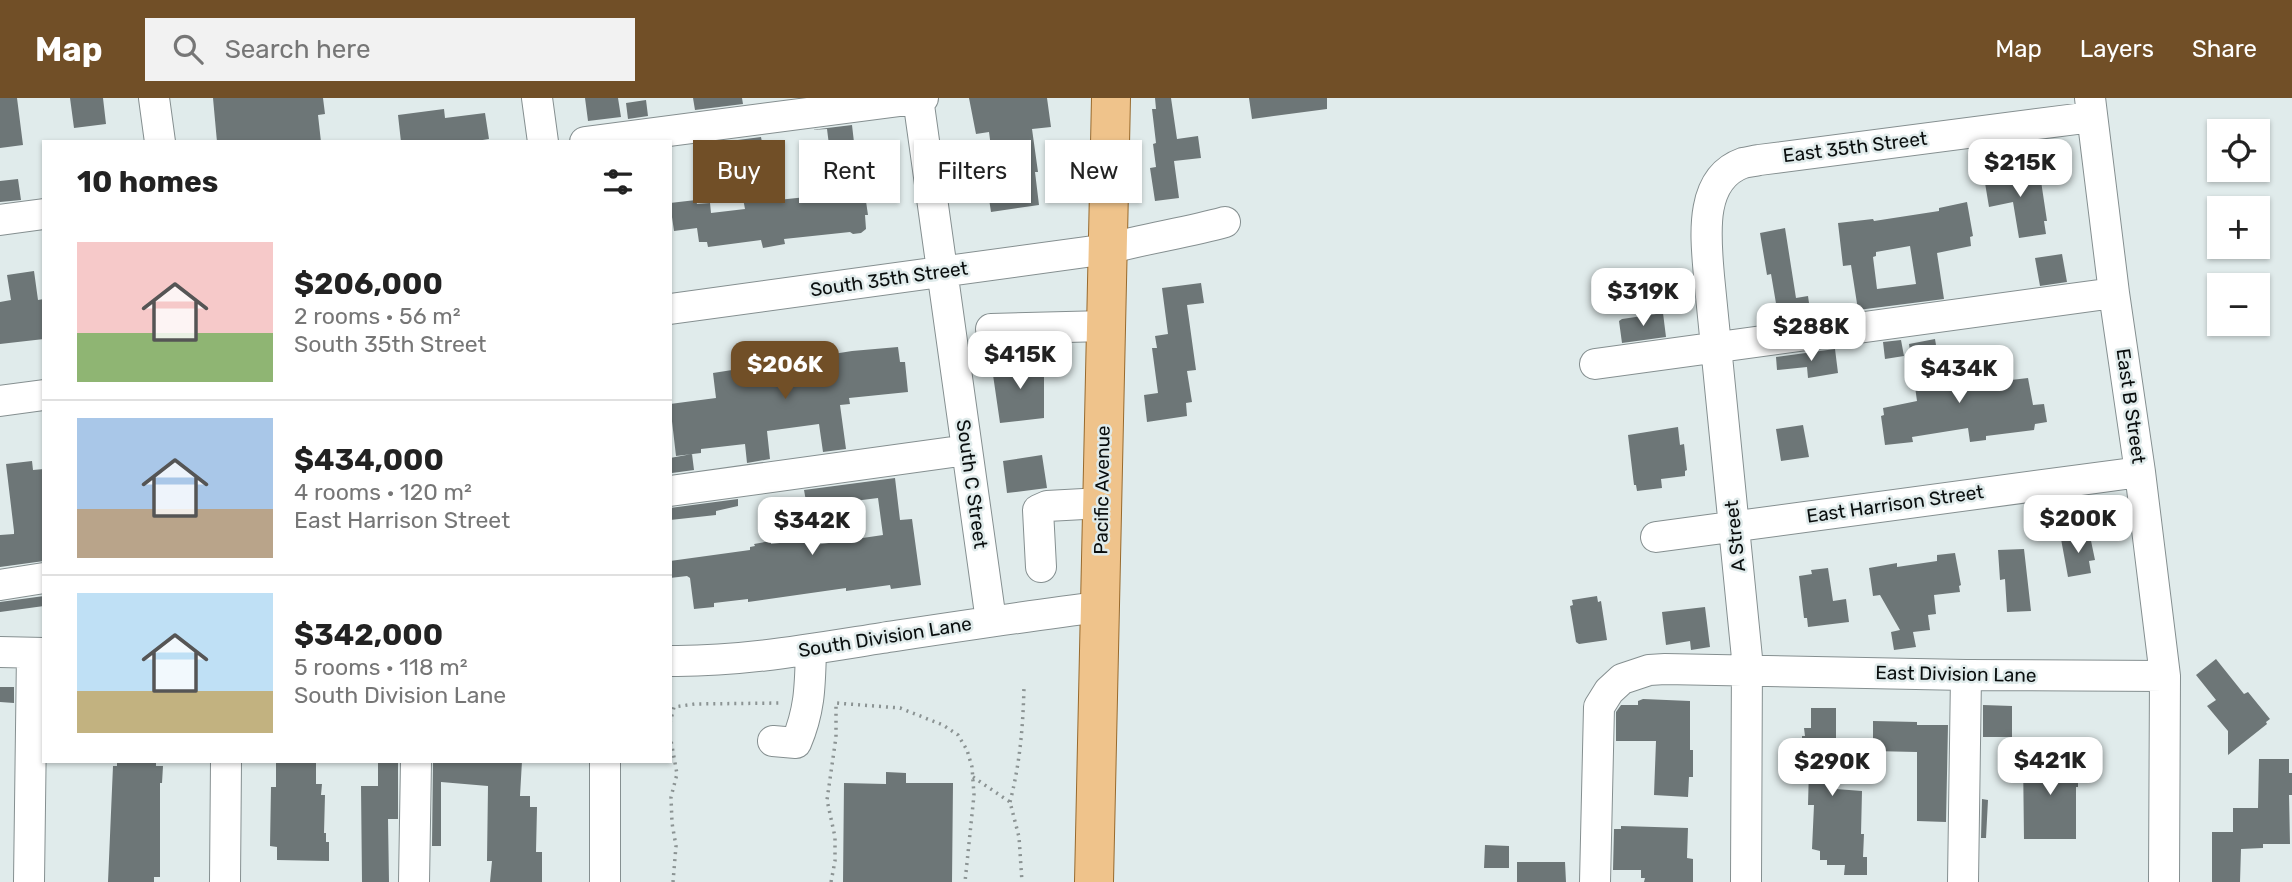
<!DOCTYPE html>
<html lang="en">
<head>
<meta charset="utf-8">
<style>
  :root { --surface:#fff; --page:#f2f2f2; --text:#222; --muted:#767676; --line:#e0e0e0; --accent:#714f27 }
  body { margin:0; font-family:Rubik,sans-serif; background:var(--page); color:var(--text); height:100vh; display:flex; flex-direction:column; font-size:26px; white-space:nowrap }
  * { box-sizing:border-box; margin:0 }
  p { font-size:23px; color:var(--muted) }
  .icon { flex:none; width:38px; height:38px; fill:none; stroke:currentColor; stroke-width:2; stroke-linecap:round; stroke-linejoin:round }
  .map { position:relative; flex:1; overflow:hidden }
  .drawer { position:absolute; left:42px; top:42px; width:630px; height:623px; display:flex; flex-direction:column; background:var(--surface); border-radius:0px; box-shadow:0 2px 5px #0004 }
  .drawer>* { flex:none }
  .banner { position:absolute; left:693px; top:42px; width:665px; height:63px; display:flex; gap:14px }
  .controls { position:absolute; left:2207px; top:21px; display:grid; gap:14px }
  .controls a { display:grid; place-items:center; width:63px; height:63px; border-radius:0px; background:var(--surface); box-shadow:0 2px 5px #0004; font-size:35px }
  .price { position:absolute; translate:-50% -60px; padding:0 16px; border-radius:14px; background:#fff; color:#222; font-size:23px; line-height:46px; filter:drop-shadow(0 2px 4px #0008) }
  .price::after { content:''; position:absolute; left:50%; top:42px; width:21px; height:16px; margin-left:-10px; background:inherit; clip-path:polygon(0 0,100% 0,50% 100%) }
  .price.on { background:var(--accent); color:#fff }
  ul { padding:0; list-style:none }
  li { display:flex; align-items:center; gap:21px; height:175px; padding:0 35px }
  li+li { border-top:2px solid var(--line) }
  li span { display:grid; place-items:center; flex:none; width:196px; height:140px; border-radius:0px; color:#555 }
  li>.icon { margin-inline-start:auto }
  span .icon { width:84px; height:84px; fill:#fffc; stroke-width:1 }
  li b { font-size:30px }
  h2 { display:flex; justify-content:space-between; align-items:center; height:84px; padding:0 35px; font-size:30px }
  .chip { padding:0 24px; border-radius:0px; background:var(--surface); box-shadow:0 2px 5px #0004; font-size:24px; line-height:63px }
  .chip.on { background:var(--accent); color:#fff }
  header { display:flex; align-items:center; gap:42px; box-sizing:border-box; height:98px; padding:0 35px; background:var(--accent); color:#fff }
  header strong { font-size:33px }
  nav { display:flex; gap:38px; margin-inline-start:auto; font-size:24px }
  .search { width:490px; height:63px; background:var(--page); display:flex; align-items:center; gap:18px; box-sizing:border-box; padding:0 24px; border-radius:0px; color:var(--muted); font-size:26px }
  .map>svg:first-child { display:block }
</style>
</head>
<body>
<header>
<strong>Map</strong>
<div class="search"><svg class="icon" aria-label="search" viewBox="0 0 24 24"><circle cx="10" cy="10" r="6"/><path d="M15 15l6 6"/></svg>Search here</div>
<nav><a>Map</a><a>Layers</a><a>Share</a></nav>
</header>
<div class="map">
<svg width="2292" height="784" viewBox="0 0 2292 784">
  <rect width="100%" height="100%" fill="#e0ebeb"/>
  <path fill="#6d7677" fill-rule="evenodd" d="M0 0H17L23 47 0 50Z
    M70 0H103L106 26 74 30Z
    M213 0H323L325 16 318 17 321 44H217Z
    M585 0H618L621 19 588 23Z
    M693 0H742L743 6 695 12Z
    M969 0H1047L1051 29 1032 31 1038 74H1035L1039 107 991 114 987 88 996 87 989 34 976 36Z
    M1155 0H1171L1177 41 1198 38 1201 60 1174 63 1179 100 1155 103 1150 70 1156 69 1153 46 1156 45 1152 11H1156Z
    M1249 0H1327V11L1252 21Z
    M646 2 648 18 628 21 626 5Z
    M444 11 445 20 485 15 489 41 470 44H401L398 17Z
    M852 27 857 70 861 69 868 117H865L866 131 861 135 853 136 850 134 784 141 785 146 763 150 761 142 708 149 707 144H699L697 130 674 133 670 105 696 102 697 106 710 105 711 115 745 111 742 95 773 90H776L778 102 844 95 838 46 829 47 827 31 811 32Z
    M761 39 762 44 726 51 727 58 701 61 699 47Z
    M2036 70 2039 83H2041L2047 123H2044L2046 136 2019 140 2013 104 1989 109 1984 79Z
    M18 81 21 102 0 104V83Z
    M1967 104 1973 138 1970 139 1971 148 1937 155 1944 201 1858 212 1851 167 1843 168 1838 125 1873 121 1874 123 1939 113V110ZM1910 148 1916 186 1877 191 1873 159 1876 158V154Z
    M1785 130 1796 200 1808 198 1811 219 1779 223 1771 176 1767 177 1760 135Z
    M2062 156 2067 184 2040 188 2035 160Z
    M34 173 38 202 44 201V241L0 246V204L11 202 7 177Z
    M1201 185 1204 205 1187 207 1196 272 1187 273 1192 304 1186 305 1187 318 1147 324 1144 297 1158 295 1152 250H1157L1155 238 1168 236 1162 190Z
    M1663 215 1666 239 1622 245 1619 223 1622 221Z
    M1935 241 1943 290 2028 280 2033 307 2044 306 2047 324 2035 326 2034 332 1986 338V342L1970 344 1968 330 1912 339 1913 344 1885 347 1881 318 1884 317 1883 310 1917 303 1909 246Z
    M1901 242 1904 258 1885 261 1883 244Z
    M898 249 900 264H905L908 294 849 300 850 306 840 307 846 351 823 354 819 326 767 333 770 361 747 365 745 346 701 351V355L676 358 670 306 716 300 713 275 852 253Z
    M1835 251 1838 275 1808 280 1807 269 1777 272 1776 259Z
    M1044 262V320L1000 325 992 270Z
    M1803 327 1809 359 1781 363 1776 331Z
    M1678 329 1680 347 1684 346 1687 372 1685 373V378L1661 381 1662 390 1637 393 1636 387H1634L1628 337Z
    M692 356 694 372 672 375 670 360Z
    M1042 357 1047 390 1007 395 1003 363Z
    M32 363 33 372 44 371V463L0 469V437L14 436V433L6 366Z
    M895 380 900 422 912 421 921 487 891 491 890 487 846 493V490L748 504V501L714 505V509L694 511 690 480 687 478 670 480V463L750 452V449L755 448 754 446 771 443V446L814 441 815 447 883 437 878 400 830 406 831 410 808 414 804 392Z
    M738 401V408L716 413V417L670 422V410Z
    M2084 437 2085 439 2090 438 2095 462 2089 463 2091 475 2068 479 2061 441Z
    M2024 451 2031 513 2007 514 2005 481 2000 482 1998 452Z
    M1955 455 1961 487 1959 488 1960 494 1934 497 1936 516 1928 517 1930 532 1913 534 1916 549 1894 552 1891 534 1900 532 1880 497 1873 498 1869 470 1897 465V469L1937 463V457Z
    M1828 470 1833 503 1846 501 1849 524 1808 529 1807 520H1804L1799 478 1812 476 1811 472Z
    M44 498V508L0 514V504Z
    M1597 498 1598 504 1601 503 1607 542 1579 546 1576 544 1570 508 1573 507 1572 502Z
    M1705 509 1710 549 1691 552 1690 543 1666 547 1662 514Z
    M2216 561 2244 596 2248 594 2270 621 2266 624 2267 626 2228 657V633L2207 608 2216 602 2196 577Z
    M0 589H14V605L0 604Z
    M1643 601 1690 603V652H1693V679H1689L1688 699 1654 697 1656 643H1616V614L1621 607H1638V603Z
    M1983 607 2012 608V639H1983Z
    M1811 610H1836V691L1862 693 1861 736H1864L1863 759H1867V777H1844L1845 767H1827V762H1820V753L1812 751 1814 707H1808L1809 670H1802V638H1805L1804 630H1811Z
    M1873 623 1917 624V627H1948L1946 724 1917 723V654L1873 653Z
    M2023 658H2078V689H2076V741H2024Z
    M2259 661H2289V675H2292V697H2289L2290 746H2263V750L2241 751 2240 784H2212V734H2233V710H2258Z
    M117 663H156V668H163L162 685H160V779H154V784H108L113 668H117Z
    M276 663H316V686H322L321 697H325L324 735H326V744H329V763L277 762V749L270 748 271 689H276Z
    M378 663H398V721H388L389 784H362L361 688H378Z
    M433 663H522L520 698H530V709H537L536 754H542V784H490L492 763H487L488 688 441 684V748H432Z
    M886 674 906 675V685H953L952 784H843L844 685 886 686Z
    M1982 701 1988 702 1986 740H1981Z
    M1621 728 1688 730 1687 760 1693 761V784H1644L1645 780H1641V772H1613L1614 731H1621Z
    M1485 747 1509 748V770H1484Z
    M1517 764H1565L1566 784H1517Z"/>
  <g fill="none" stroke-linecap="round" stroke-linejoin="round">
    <defs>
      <path id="minor" d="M154 0 160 44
        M537 0 543 44
        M918 0 991 523
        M2090 0 2114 195 2140 374 2165 578 2164 784
        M585 44 923 0
        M0 122 44 116
        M670 211 1108 151C1147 140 1186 135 1225 124
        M991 231 1106 228
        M1595 266 2114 195
        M0 303 44 297
        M670 393 967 352
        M1656 439 2140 374
        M1041 469 1038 412 1047 408 1102 405
        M0 487 44 480
        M0 554 44 555
        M670 563C741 564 812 551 882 540 955 529 1027 518 1099 509
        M773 643 796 645C810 612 810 588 811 552
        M29 784 32 555
        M225 784 226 663
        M414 784 416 663
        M605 784V663
        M1595 784 1599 609 1609 593 1622 581 1649 572 1665 571 1966 577 2165 578
        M1746 784 1747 560 1709 178C1706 141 1698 81 1743 65 1748 64 1754 63 1759 62L2092 19
        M1963 784 1966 577"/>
      <path id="major" d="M1094 784 1111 0"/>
    </defs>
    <use href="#minor" stroke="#858f90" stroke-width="32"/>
    <use href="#major" stroke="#986a2d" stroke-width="40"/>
    <path stroke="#8b9393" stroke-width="3.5" stroke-dasharray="2 5" stroke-linecap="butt" d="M670 625 674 609 695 606 782 605
      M670 637 677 676 671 699 672 725 676 748 673 784
      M973 679 1010 704 1019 739 1022 784
      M1010 704C1020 665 1023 629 1024 589
      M831 784 835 763V739L827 702 836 639V605L900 610 943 627 958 637 967 652 972 669 974 697 965 784"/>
    <use href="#minor" stroke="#fff" stroke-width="30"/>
    <use href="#major" stroke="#efc38b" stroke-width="38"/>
  </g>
  <g text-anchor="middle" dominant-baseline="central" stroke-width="5" stroke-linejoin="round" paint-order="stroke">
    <g font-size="19" fill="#0a0e0e" stroke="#e0ebeb">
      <text transform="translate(1855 49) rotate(-7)">East 35th Street</text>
      <text transform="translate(889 181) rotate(-8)">South 35th Street</text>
      <text transform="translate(2131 308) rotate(82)">East B Street</text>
      <text transform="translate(972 386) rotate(82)">South C Street</text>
      <text transform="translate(1102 392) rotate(-89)">Pacific Avenue</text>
      <text transform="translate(1895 406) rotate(-8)">East Harrison Street</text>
      <text transform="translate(1735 438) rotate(-96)">A Street</text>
      <text transform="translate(885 539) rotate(-9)">South Division Lane</text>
      <text transform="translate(1956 576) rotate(1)">East Division Lane</text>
    </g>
  </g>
</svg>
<div class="controls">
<a><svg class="icon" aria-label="locate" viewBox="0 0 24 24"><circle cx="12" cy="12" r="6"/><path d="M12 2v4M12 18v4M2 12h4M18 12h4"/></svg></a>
<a>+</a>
<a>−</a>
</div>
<b class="price" style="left:2020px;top:101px">$215K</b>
<b class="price" style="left:1643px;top:230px">$319K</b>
<b class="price" style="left:1811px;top:265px">$288K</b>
<b class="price" style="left:1020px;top:293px">$415K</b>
<b class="price on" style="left:785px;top:303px">$206K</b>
<b class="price" style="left:1959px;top:307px">$434K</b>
<b class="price" style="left:2078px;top:457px">$200K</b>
<b class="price" style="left:812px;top:459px">$342K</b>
<b class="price" style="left:2050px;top:699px">$421K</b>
<b class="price" style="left:1832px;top:700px">$290K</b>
<div class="banner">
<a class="chip on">Buy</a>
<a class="chip">Rent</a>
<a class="chip">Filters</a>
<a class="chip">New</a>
</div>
<section class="drawer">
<h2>10 homes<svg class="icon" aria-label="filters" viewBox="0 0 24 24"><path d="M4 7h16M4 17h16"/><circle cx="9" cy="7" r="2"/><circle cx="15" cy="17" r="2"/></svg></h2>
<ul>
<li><span style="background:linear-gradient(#f6c9c9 65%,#8fb573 0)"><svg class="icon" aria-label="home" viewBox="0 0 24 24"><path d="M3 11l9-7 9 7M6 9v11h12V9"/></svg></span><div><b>$206,000</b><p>2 rooms · 56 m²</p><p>South 35th Street</p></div></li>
<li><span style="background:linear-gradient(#a9c7e8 65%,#b9a48a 0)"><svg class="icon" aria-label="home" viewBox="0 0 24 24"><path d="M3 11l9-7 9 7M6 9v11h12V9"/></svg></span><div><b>$434,000</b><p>4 rooms · 120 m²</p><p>East Harrison Street</p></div></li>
<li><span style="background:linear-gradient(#bfe0f5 70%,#c2b280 0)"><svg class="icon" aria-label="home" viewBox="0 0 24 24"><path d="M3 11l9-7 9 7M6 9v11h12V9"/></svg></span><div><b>$342,000</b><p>5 rooms · 118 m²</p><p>South Division Lane</p></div></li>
</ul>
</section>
</div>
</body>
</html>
